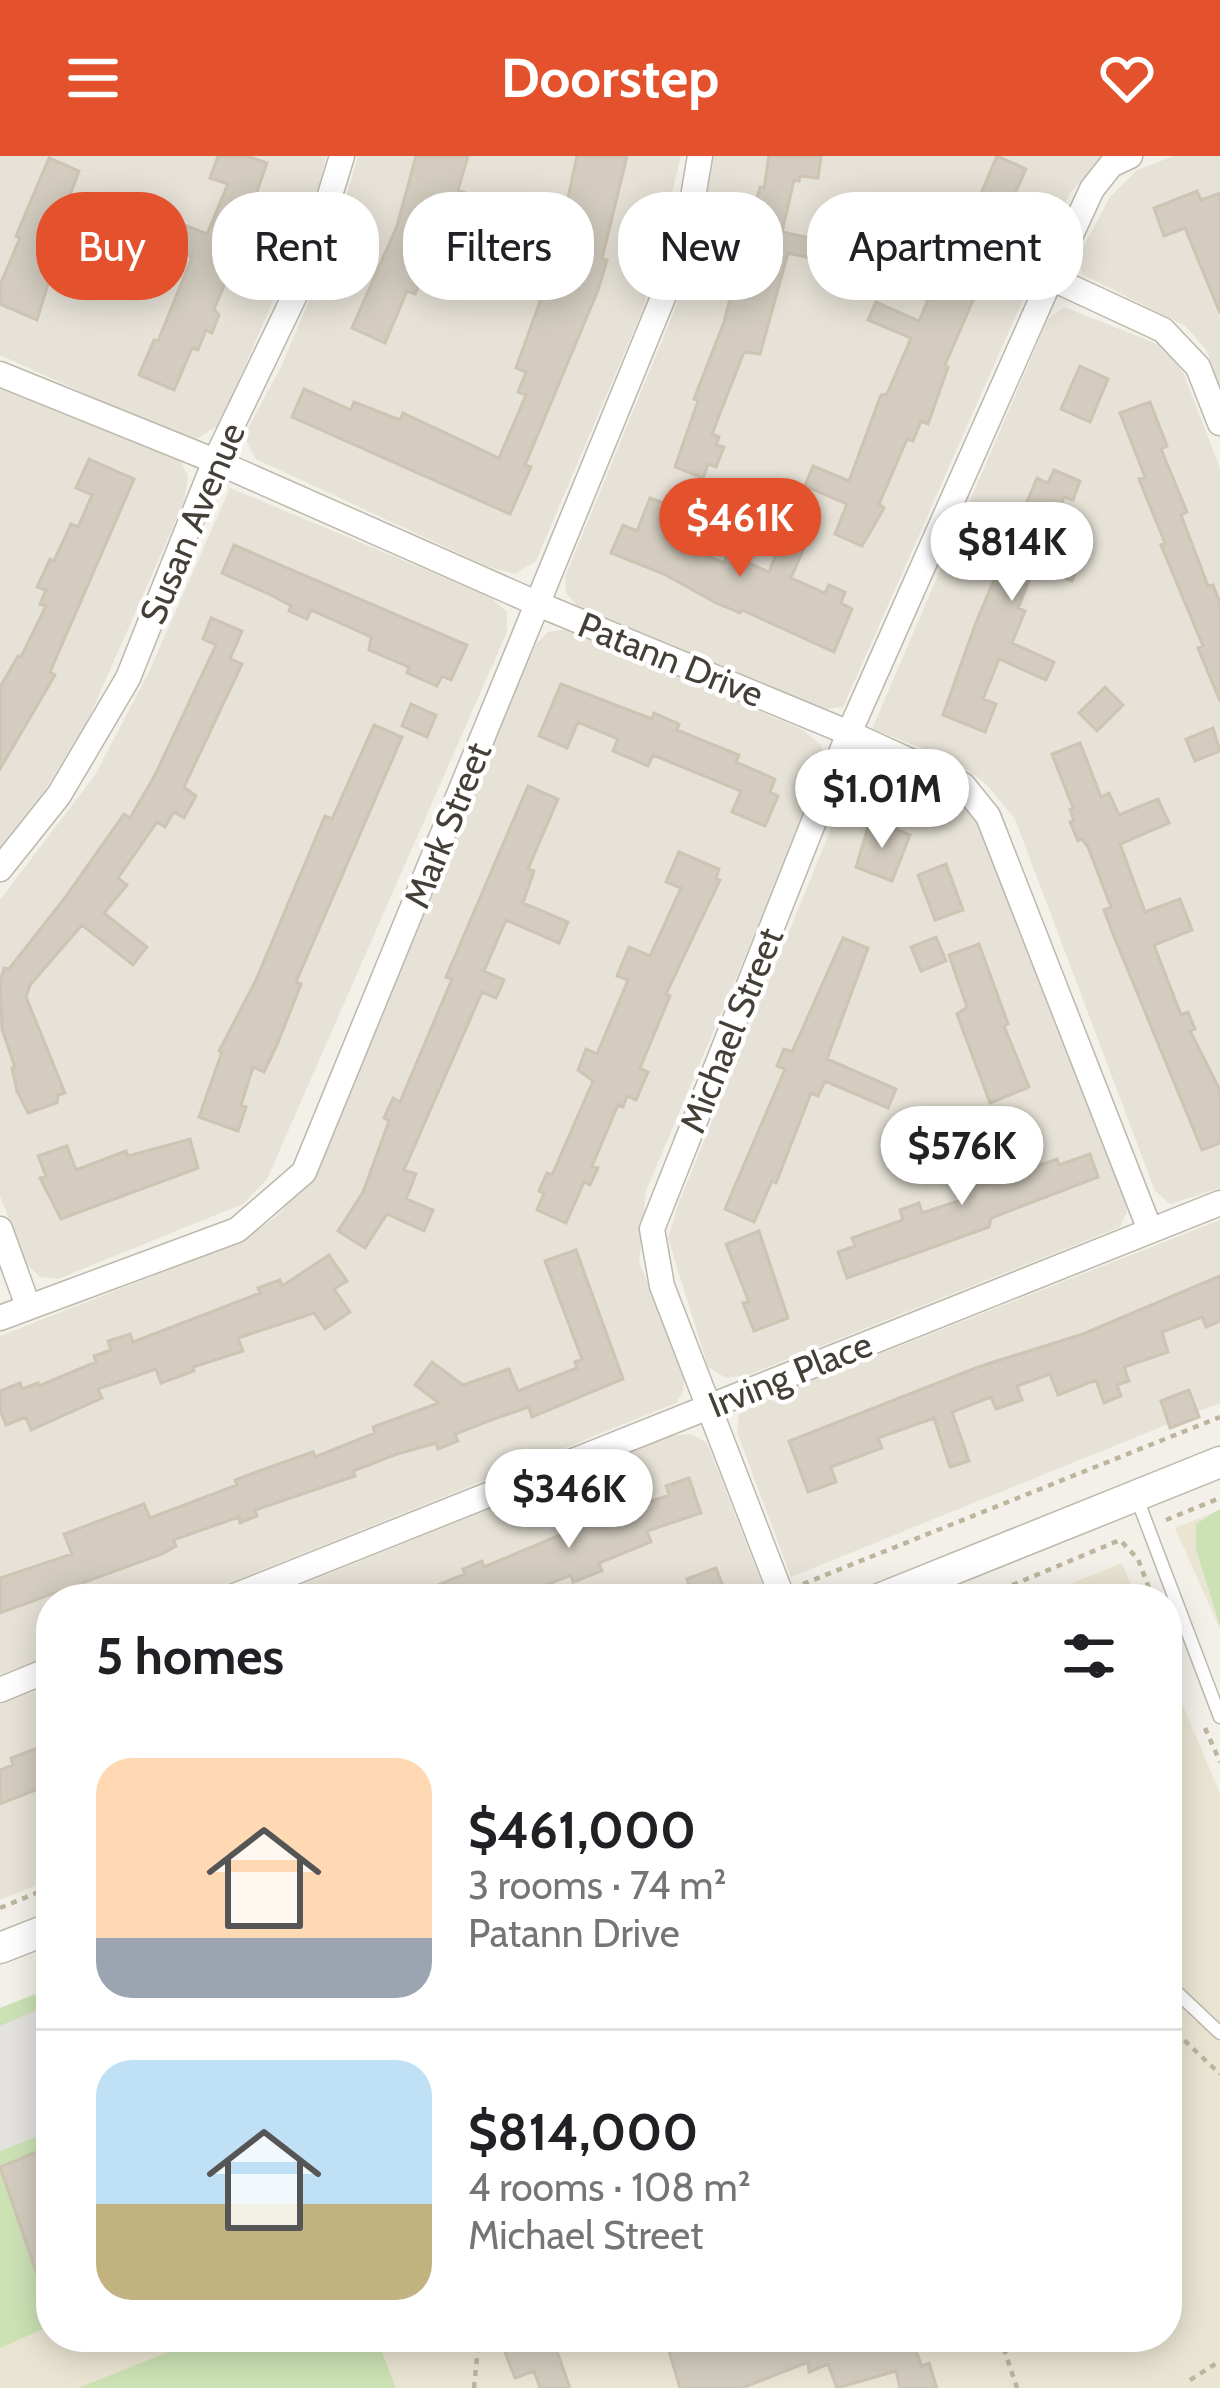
<!DOCTYPE html>
<html lang="en">
<head>
<meta charset="utf-8">
<style>
  :root { --surface:#fff; --page:#f6f6f6; --text:#202124; --muted:#757577; --line:#e0e0e0; --accent:#e4522d }
  body { margin:0; font-family:Cabin,sans-serif; background:var(--page); color:var(--text); height:100vh; display:flex; flex-direction:column; font-size:45px; white-space:nowrap }
  * { box-sizing:border-box; margin:0 }
  p { font-size:39px; color:var(--muted) }
  .icon { flex:none; width:66px; height:66px; fill:none; stroke:currentColor; stroke-width:2; stroke-linecap:round; stroke-linejoin:round }
  .map { position:relative; flex:1; overflow:hidden }
  .side { position:absolute; left:36px; top:1428px; width:1146px; height:768px; display:flex; flex-direction:column; background:var(--surface); border-radius:48px; box-shadow:0 6px 30px #0003 }
  .side>* { flex:none }
  .hud { position:absolute; left:36px; top:36px; width:1149px; height:108px; display:flex; gap:24px }
  .price { position:absolute; translate:-50% -102px; padding:0 27px; border-radius:42px; background:#fff; color:#222; font-size:39px; line-height:78px; filter:drop-shadow(0 3px 6px #0008) }
  .price::after { content:''; position:absolute; left:50%; top:72px; width:36px; height:27px; margin-left:-18px; background:inherit; clip-path:polygon(0 0,100% 0,50% 100%) }
  .price.on { background:var(--accent); color:#fff }
  ul { padding:0; list-style:none }
  li { display:flex; align-items:center; gap:36px; height:300px; padding:0 60px }
  li+li { border-top:3px solid var(--line) }
  li span { display:grid; place-items:center; flex:none; width:336px; height:240px; border-radius:36px; color:#555 }
  li>.icon { margin-inline-start:auto }
  span .icon { width:144px; height:144px; fill:#fffc; stroke-width:1 }
  li b { font-size:51px }
  h2 { display:flex; justify-content:space-between; align-items:center; height:144px; padding:0 60px; font-size:51px }
  .chip { padding:0 42px; border-radius:48px; background:var(--surface); box-shadow:0 6px 30px #0003; font-size:42px; line-height:108px }
  .chip.on { background:var(--accent); color:#fff }
  header { display:flex; justify-content:space-between; align-items:center; height:156px; padding:0 60px; background:var(--accent); color:#fff; font-size:54px; font-weight:700 }
  .map>svg:first-child { display:block }
</style>
</head>
<body>
<header><svg class="icon" aria-label="menu" viewBox="0 0 24 24"><path d="M4 6h16M4 12h16M4 18h16"/></svg>Doorstep<svg class="icon" aria-label="heart" viewBox="0 0 24 24"><path d="M12 20l-8-8c-3-5 5-10 8-4 3-6 11-1 8 4z"/></svg></header>
<div class="map">
<svg width="1220" height="2232" viewBox="0 0 1220 2232">
  <rect width="100%" height="100%" fill="#f2f0e8"/>
  <path fill="#e6e2d7" d="M0 0H326L318 40 220 268 197 283 167 275 0 199Z
    M358 0H681L643 153 536 405 515 418 486 410 256 303 244 280 281 211 332 90Z
    M709 0H1118L1094 11 1070 37 843 551 824 553 578 451 566 437 565 421 677 148 703 58Z
    M1174 0H1220V233L1206 193 1185 170 1082 118 1079 99 1110 41 1137 14Z
    M1064 151 1162 190 1183 216 1220 312V1032L1170 1048 1155 1035 1015 663 986 628 956 605 872 573 1048 163Z
    M0 231 179 302 188 320 184 346 87 566 33 654 0 692Z
    M230 332 489 440 507 456V476L267 1023 243 1048 58 1123 40 1121 26 1108 0 1040V744L95 619 147 520Z
    M567 473 803 574 821 589 825 611 646 1035 639 1106 685 1218 683 1236 676 1247 190 1443H51V1499L0 1519V1180L242 1085 277 1060 300 1035 536 488 548 476Z
    M865 612 886 613 948 636 984 673 1123 1029 1127 1056 1120 1071 748 1219 726 1222 708 1211 668 1082 678 1049 851 623Z
    M1220 1064V1247L791 1421 737 1276 739 1258 757 1246Z
    M691 1278 707 1287 766 1438 753 1443H266L671 1280Z
    M51 1529V1723L0 1744V1549Z"/>
  <path fill="#eae5d3" d="M1220 1354V1473L1175 1372Z
    M1122 1407 1137 1443H1032Z
    M1167 1512 1220 1637V2232H0V2192L51 2170V2181H1167Z"/>
  <path fill="#cce2b5" d="M1220 1353V1470L1196 1393V1368Z
    M51 1832V2170L0 2192V1852Z
    M206 2181H376L396 2232H78Z"/>
  <path fill="#e4e2df" d="M51 1848V1975L0 1995V1870Z"/>
  <path fill="#d3ccbf" stroke="#cdc4b3" stroke-width="3" d="M218 0H247L267 7 252 50 255 51 252 59 259 62 247 90 242 88 214 153 219 159 212 177 206 174 198 194 192 192 174 234 139 219 154 184 158 185 192 101 159 89 169 63 207 78 228 28 210 22Z
    M416 0H468L458 34 480 43 469 69 450 62 415 138 407 135 385 187 352 172 397 70Z
    M577 0H627L602 103 607 104 598 134 525 309 531 311 510 358 292 261 304 233 351 254 354 246 400 264 403 257 499 302 526 239 518 236 526 216 516 212 542 140 545 142 567 71 562 70Z
    M769 0H821L818 22 800 20 799 25 794 24 782 76 833 87 828 106 788 97 760 198 744 196 712 278 719 281 716 289 724 291 716 311 708 308 703 322 675 311 698 245 694 243 724 166 760 31 764 32Z
    M997 0 1026 13 976 124 977 135 945 209 948 211 928 268 921 265 913 285 907 283 879 348 884 352 862 390 835 378 847 348 805 330 813 310 849 325 881 239 887 238 911 182 868 164 876 146 919 165 931 137 936 139 961 82 911 61 921 39 964 57 972 39 979 42Z
    M49 2 79 15 43 111 52 115 37 164 0 148V129L20 82 16 80Z
    M1197 35 1201 44 1220 37V157L1185 72 1164 80 1154 52Z
    M1080 210 1108 223 1090 266 1061 253Z
    M1150 246 1167 290 1161 293 1187 356 1181 359 1208 430 1213 429 1220 447V545L1198 492 1203 490 1161 389 1165 387 1139 323 1145 321 1120 257Z
    M89 303 134 323 50 516 55 519 0 613V531L18 500 21 501 46 450 40 448 46 434 37 431 50 403 54 405 71 368 78 371 92 339 76 332Z
    M1054 314 1080 325 1073 344 1064 341 1046 385 1082 401 1072 425 1035 409 1018 452 1025 455 1012 487 1054 506 1046 524 999 503 983 543 996 548 985 576 943 559 975 469 1037 322 1048 327Z
    M650 342 676 352 664 381 724 407 728 398 769 416 784 378 806 387 791 422 825 437 829 429 845 436 841 447 852 453 834 496 742 454 740 457 716 447 664 418 611 397 623 369 637 375Z
    M234 389 467 489 451 524 442 520 437 530 407 517 409 511 369 494 371 481 311 454 307 463 289 455 291 450 271 439 222 417Z
    M211 462 242 475 230 503 242 508 184 631 196 640 184 662 174 656 165 671 157 666 118 722 127 729 104 757 147 791 133 809 82 769 30 829 26 841 65 937 58 939 57 947 28 957 17 935 12 912 15 911 2 873 0 826 4 812 9 813 64 743 124 658 130 662 155 619 216 489 203 483Z
    M561 528 652 563 654 557 679 568 677 574 739 599 736 606 775 623 770 636 778 640 765 670 732 656 741 635 653 599 648 610 613 595 618 583 578 566 567 592 539 580Z
    M1105 531 1123 549 1097 575 1079 557Z
    M411 548 436 559 427 581 402 570Z
    M374 569 402 581 296 826 301 828 277 889 264 916 253 911 241 949 246 951 238 975 199 961 222 896 219 895 256 824 325 660 332 663Z
    M1213 572 1220 595 1195 605 1186 583Z
    M1080 587 1101 641 1109 637 1119 659 1158 643 1169 667 1120 688 1145 756 1180 743 1192 774 1154 789 1181 859 1188 856 1195 873 1190 875 1220 934V987L1202 994 1113 778 1104 754 1111 751 1088 691 1082 683 1078 685 1070 666 1074 665 1070 653 1073 652 1052 598Z
    M528 630 558 643 528 713 534 715 523 747 568 766 559 787 506 764 484 815 504 824 496 842 482 836 404 1014 416 1018 406 1043 433 1054 424 1075 387 1058 365 1092 338 1075 363 1036 389 965 384 962 393 942 400 946 452 823 446 821Z
    M869 668 884 674 886 669 910 679 892 725 856 711Z
    M679 696 719 713 716 722 720 724 666 838 670 840 640 912 648 916 636 944 627 940 623 951 618 949 592 1010 598 1012 590 1029 584 1026 566 1067 537 1054 544 1037 539 1035 547 1017 552 1019 593 925 578 914 586 893 597 898 628 824 617 820 629 791 650 800 681 732 666 726Z
    M946 708 963 754 935 764 918 719Z
    M936 781 946 805 921 815 911 791Z
    M843 782 868 792 827 903 896 933 888 952 825 925 818 940 811 937 776 1027 772 1025 754 1066 725 1053 785 913 777 910 784 893 792 896Z
    M979 788 1008 868 1004 870 1029 931 990 947 957 858 967 851 949 799Z
    M962 977 983 1030 1057 1003 1059 1009 1090 998 1098 1021 991 1062 989 1071 847 1122 838 1096 855 1090 852 1082 903 1064 900 1054 919 1047 922 1057 961 1044 938 987Z
    M190 983 198 1012 61 1063 40 1022 46 1020 38 1000 67 990 76 1014 126 995 128 1000Z
    M759 1075 788 1162 754 1175 743 1147 749 1146 726 1088Z
    M576 1094 623 1223 532 1261 529 1251 491 1264 455 1278 458 1285 438 1293 436 1287 397 1298 353 1315 355 1320 255 1354 257 1360 240 1367 239 1361 173 1384 176 1390 162 1398 0 1457V1422L72 1398 64 1378 144 1348 150 1362 237 1329 235 1324 259 1315 313 1296 315 1301 375 1277 373 1271 439 1247 415 1229 432 1206 463 1229 509 1213 518 1235 577 1212 575 1206 582 1203 545 1105Z
    M329 1099 347 1125 334 1133 350 1156 325 1173 314 1157 238 1182 243 1195 193 1211 194 1215 161 1227 156 1213 98 1233 102 1242 31 1274 26 1261 6 1269 0 1254V1235L20 1227 22 1233 38 1227 39 1230 96 1206 94 1200 111 1194 108 1185 130 1178 133 1186 260 1137 258 1132 280 1124 282 1130Z
    M1220 1120V1165L1206 1171 1202 1161 1162 1176 1168 1196 1124 1211 1129 1225 1117 1229 1121 1240 1104 1247 1096 1224 1058 1239 1050 1218 1017 1230 1022 1244 996 1253 991 1241 952 1256 969 1305 950 1311 934 1262 878 1282 882 1292 831 1311 836 1326 808 1336 789 1285 981 1210 1083 1178Z
    M1189 1234 1199 1261 1170 1272 1161 1245Z
    M689 1322 701 1357 647 1375 651 1386 599 1407 602 1415 573 1426 571 1419 511 1443H404L465 1418 463 1413 482 1405 484 1411 565 1377 563 1372 582 1364 584 1370 669 1339 666 1330Z
    M716 1412 728 1443H694L687 1423Z
    M51 1587V1628L0 1648V1614L13 1609 11 1602Z
    M51 1990V2149L48 2150 0 2011Z
    M499 2181H552L570 2232H540L534 2215 515 2222Z
    M665 2181H910L922 2210 929 2207 937 2232H900L896 2215 837 2232 828 2208 809 2216 808 2206 742 2232H680Z"/>
  <g fill="none" stroke-linecap="round" stroke-linejoin="round">
    <defs>
      <path id="service" d="M1136 1340 1220 1561
        M1167 1827 1220 1877"/>
      <path id="minor" d="M1051 122 1163 174 1198 211 1220 267
        M0 218 215 305 538 448 849 577 963 629 988 660 1150 1074
        M0 713 59 639 128 522 215 305 307 114 342 0
        M0 1073 28 1150
        M0 1162 237 1074 304 1016 685 88 700 0
        M227 1443 1220 1047
        M783 1443 662 1130 652 1073 849 577 1051 122 1092 33 1111 9 1130 0
        M0 1534 51 1513"/>
      <path id="tertiary" d="M879 1443 1220 1306
        M0 1792 51 1772"/>
    </defs>
    <use href="#service" stroke="#bdb8ac" stroke-width="15"/>
    <use href="#minor" stroke="#bdb8ac" stroke-width="27"/>
    <use href="#tertiary" stroke="#bdb8ac" stroke-width="33"/>
    <path stroke="#bdb49e" stroke-width="4.5" stroke-dasharray="6 6" stroke-linecap="butt" d="M1166 1364 1220 1342
      M803 1428 1220 1261
      M979 1443 1120 1384 1138 1403 1153 1443
      M1205 1572 1220 1606
      M0 1752 51 1731
      M1167 1868 1220 1918
      M1000 2181 1017 2232
      M1190 2224 1220 2205
      M474 2232 479 2181"/>
    <use href="#service" stroke="#fff" stroke-width="12"/>
    <use href="#minor" stroke="#fff" stroke-width="24"/>
    <use href="#tertiary" stroke="#fff" stroke-width="30"/>
  </g>
  <g text-anchor="middle" dominant-baseline="central" stroke-width="9" stroke-linejoin="round" paint-order="stroke">
    <g font-size="36" fill="#454037" stroke="#fff">
      <text transform="translate(192 367) rotate(-67)">Susan Avenue</text>
      <text transform="translate(671 503) rotate(22)">Patann Drive</text>
      <text transform="translate(447 669) rotate(-68)">Mark Street</text>
      <text transform="translate(731 874) rotate(-68)">Michael Street</text>
      <text transform="translate(790 1218) rotate(-22)">Irving Place</text>
    </g>
  </g>
</svg>
<b class="price on" style="left:740px;top:424px">$461K</b>
<b class="price" style="left:1012px;top:448px">$814K</b>
<b class="price" style="left:882px;top:695px">$1.01M</b>
<b class="price" style="left:962px;top:1052px">$576K</b>
<b class="price" style="left:569px;top:1395px">$346K</b>
<div class="hud">
<a class="chip on">Buy</a>
<a class="chip">Rent</a>
<a class="chip">Filters</a>
<a class="chip">New</a>
<a class="chip">Apartment</a>
</div>
<section class="side">
<h2>5 homes<svg class="icon" aria-label="filters" viewBox="0 0 24 24"><path d="M4 7h16M4 17h16"/><circle cx="9" cy="7" r="2"/><circle cx="15" cy="17" r="2"/></svg></h2>
<ul>
<li><span style="background:linear-gradient(#ffd9b3 75%,#9aa5b1 0)"><svg class="icon" aria-label="home" viewBox="0 0 24 24"><path d="M3 11l9-7 9 7M6 9v11h12V9"/></svg></span><div><b>$461,000</b><p>3 rooms · 74 m²</p><p>Patann Drive</p></div></li>
<li><span style="background:linear-gradient(#bfe0f5 60%,#c2b280 0)"><svg class="icon" aria-label="home" viewBox="0 0 24 24"><path d="M3 11l9-7 9 7M6 9v11h12V9"/></svg></span><div><b>$814,000</b><p>4 rooms · 108 m²</p><p>Michael Street</p></div></li>
</ul>
</section>
</div>
</body>
</html>
